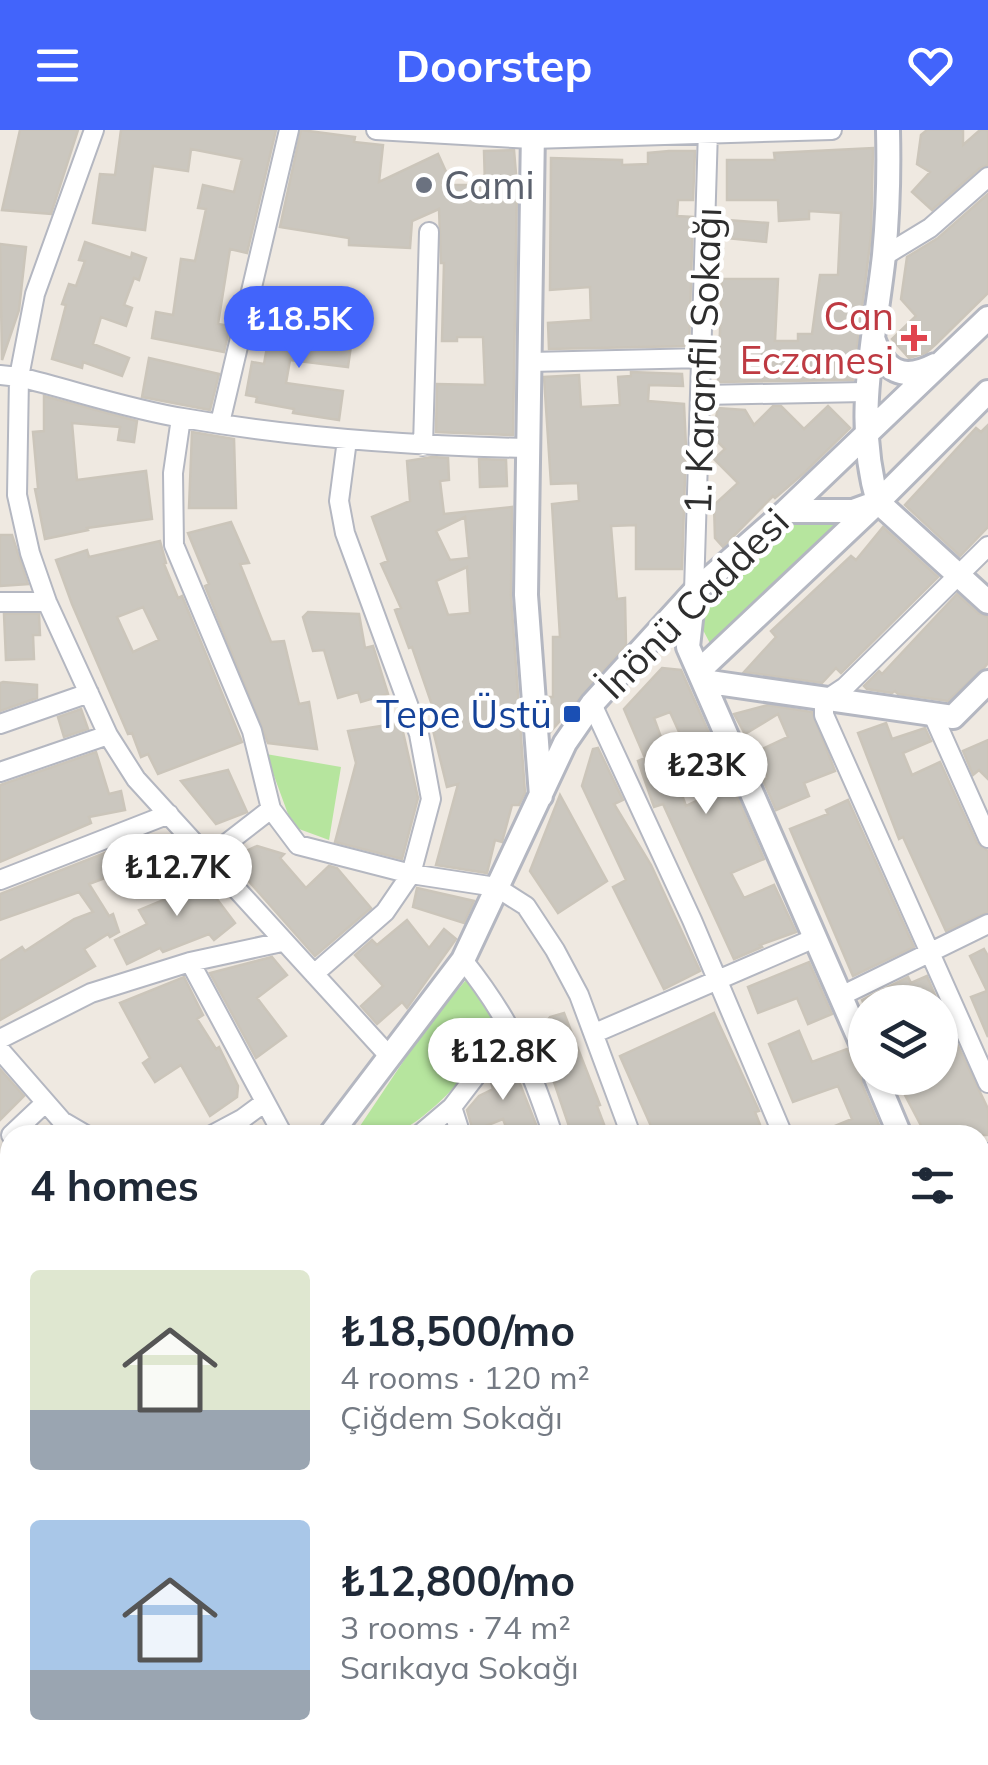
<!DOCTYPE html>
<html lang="en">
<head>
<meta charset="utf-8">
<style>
  :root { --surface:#fff; --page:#f6f6f7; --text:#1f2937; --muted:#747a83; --accent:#4264fb }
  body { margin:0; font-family:Mulish,sans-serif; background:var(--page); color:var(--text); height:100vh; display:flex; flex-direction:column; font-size:38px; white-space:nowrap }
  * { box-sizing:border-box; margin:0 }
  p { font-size:32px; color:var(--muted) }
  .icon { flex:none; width:55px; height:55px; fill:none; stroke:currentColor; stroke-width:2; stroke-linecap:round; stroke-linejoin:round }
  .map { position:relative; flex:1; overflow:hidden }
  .sheet { position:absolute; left:0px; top:995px; width:990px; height:640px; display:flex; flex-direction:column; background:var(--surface); border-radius:30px 30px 0 0; box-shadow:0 2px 8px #0004 }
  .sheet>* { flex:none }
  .tools { position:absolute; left:848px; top:855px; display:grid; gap:20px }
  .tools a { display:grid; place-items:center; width:110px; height:110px; border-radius:50%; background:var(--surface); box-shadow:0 2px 8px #0004; font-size:50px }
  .price { position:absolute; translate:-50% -85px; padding:0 22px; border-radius:35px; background:#fff; color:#222; font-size:32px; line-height:65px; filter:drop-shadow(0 2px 5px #0008) }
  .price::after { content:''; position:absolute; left:50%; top:60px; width:30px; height:22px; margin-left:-15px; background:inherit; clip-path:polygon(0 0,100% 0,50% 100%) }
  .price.selected { background:var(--accent); color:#fff }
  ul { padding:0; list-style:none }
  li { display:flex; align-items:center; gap:30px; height:250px; padding:0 30px }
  li span { display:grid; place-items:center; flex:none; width:280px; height:200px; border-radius:10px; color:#555 }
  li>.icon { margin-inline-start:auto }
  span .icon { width:120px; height:120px; fill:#fffc; stroke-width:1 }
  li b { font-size:42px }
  h2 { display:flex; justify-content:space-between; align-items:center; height:120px; padding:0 30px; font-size:42px }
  header { display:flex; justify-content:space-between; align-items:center; height:130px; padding:0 30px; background:var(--accent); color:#fff; font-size:45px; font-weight:700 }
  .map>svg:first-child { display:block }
</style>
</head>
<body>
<header><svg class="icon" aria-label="menu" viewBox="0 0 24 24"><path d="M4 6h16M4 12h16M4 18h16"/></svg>Doorstep<svg class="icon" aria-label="heart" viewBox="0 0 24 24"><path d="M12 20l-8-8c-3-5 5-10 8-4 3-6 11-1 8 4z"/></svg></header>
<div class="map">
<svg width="988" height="1635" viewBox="0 0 988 1635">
  <rect width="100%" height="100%" fill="#efe9e1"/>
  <path fill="#f0e6d1" d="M980 1276 988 1290V1409H980Z
    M192 1625H419V1635H196Z"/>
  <path fill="#b6e59e" d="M793 392H850L713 519 703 500 702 477Z
    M266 624 341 637 329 710 299 699 288 684Z
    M466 850 481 864 499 896C482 931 431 989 394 1004 383 1008 365 1005 354 1005L425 899Z"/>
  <path fill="#cbc7bf" stroke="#cbc5ba" stroke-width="2.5" fill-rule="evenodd" d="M20 0H78L51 84 2 80Z
    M121 0H276L247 123 230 119 218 194 230 196 224 222 152 208 156 182 173 185 181 129 195 131 206 79 198 78 203 55 234 62 242 29 191 19 188 41 153 36 145 100 93 93 100 44 115 45Z
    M301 0 355 7 354 12 383 15 379 52 438 24 452 55H485L484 21 514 20 517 56 513 305 436 302 437 254 485 255 483 207H457V211H442L444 133H441L439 79 412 91 410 118 349 115V108L280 97Z
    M927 0H963V15L980 0H988V35L980 38 932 80 912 62 930 42 917 34 921 5Z
    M873 18 871 106 853 250 718 252 722 149H778L775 211H798V204H812L820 145H838L841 83 809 81V89L779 91 778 70H727V30H775L774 23Z
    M669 21H695L693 70H678L677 86 693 87 689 216 549 219 548 193 591 190 590 157 550 160 551 28 622 30V35L648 34V23Z
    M988 64V163L936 214 926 223 909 228 892 209 916 186 901 169 907 127 938 108Z
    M727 90 768 93 766 112 725 108Z
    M85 112 131 128 132 123 146 128 139 150 134 148 124 175 132 178 126 196 101 187 93 214 129 228 122 246 83 232 82 238 52 229 66 175 62 174 69 154 76 156 85 131 79 130Z
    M0 114 26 117 19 180 2 230Z
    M271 195 352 208 348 237 290 230 286 253 343 261 339 290 293 283 294 279 256 272 257 267 246 265 252 232 264 234Z
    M149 228 219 244 210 280 142 267Z
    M631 242 682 244 683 256 649 255 648 271 684 274 686 317 682 439H636V395L611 396 617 469 625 468 626 515 551 601 549 567H553V507H560L552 374 579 371 578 353 551 354 544 247 579 245 581 277 620 275 618 247 631 246Z
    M44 266 137 291 134 312 118 310 120 297 72 293 77 350 146 341 152 389 87 398 88 400 45 409 35 359 38 358 33 302 44 301Z
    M773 276H781L804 299 828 276 850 298 804 343 775 368 773 366 723 417 715 408 714 375 738 353 714 329 725 319 712 306 718 278 745 280 754 295Z
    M988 295V397L960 426 905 375 976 298 981 302Z
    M192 302 234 309 236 378H189Z
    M432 327 448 328 449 350 440 351 444 384 512 377 511 466 525 663 519 675H512L502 712 495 710 487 743 436 735 458 654 447 657 433 600 440 598 412 517 409 518 395 480 401 478 381 434 388 431 372 387 410 371 407 331ZM465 387 469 428 450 430 436 401ZM467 437 470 483 448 485 436 451Z
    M479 329 506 330 507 356 480 357Z
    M231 392 249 433 240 434 271 512 284 511 299 574 309 572 317 619 268 613 205 456 209 454 188 403Z
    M883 397 938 447 841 543 836 538 822 553 744 542 776 507 771 501 851 426 856 430Z
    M0 405H12L28 454 0 456Z
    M160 411 166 433 164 434 178 468 182 466 242 612 158 644 148 624 141 627 132 603 128 604 72 474 56 430 87 420 89 427ZM143 477 159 510 133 522 117 487Z
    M957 464 978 483 988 487V533L984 538 948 571 898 564 895 561 892 563 867 559 864 556 879 541 882 544Z
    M308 482 359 484 365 518 373 516 388 564 361 572 358 562 338 568 324 520 313 521 303 487Z
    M4 484H39L40 505H33L34 529 6 530Z
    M662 538 681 540 717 621 694 635 670 582 654 588 686 676 707 666 699 648 724 636 764 729 731 743 744 768 774 755 796 802 760 815 762 817 734 829 663 674 654 677 638 631 645 628 624 579Z
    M3 552 37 555V568L0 581V553Z
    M768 575 812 582 835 641 804 653 809 666 776 680 763 650 768 648 756 622 788 607 778 584 745 604 734 584Z
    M81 579 88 599 64 607 58 587Z
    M401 593 418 668 402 729 335 712 356 633 348 601Z
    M886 593 892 609 925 598 931 611 903 623 912 645 940 632 977 713 988 721V782L946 801 903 707 899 709 858 603Z
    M988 610V649L979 640 973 645 963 621Z
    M598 618 623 670 614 674 651 735 700 841 664 859 613 757 626 750 582 656 593 619Z
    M96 622 109 664 121 661 125 680 89 687 91 693 0 732V655Z
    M228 640 247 682 216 694 181 651Z
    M560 665 607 751 558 783 530 741Z
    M848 670 914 817 853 846 790 699 828 684 826 680Z
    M133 712 139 743 119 747 118 743 89 754 109 786 113 784 119 802 110 807 108 804 84 819 95 836 0 890V831L22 817 25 821 74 789 93 782 79 762 0 790V764Z
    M257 716 284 724 280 728 306 758 329 736 337 738 371 778 315 826 229 729Z
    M192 736 235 793 214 810 209 804 163 822 160 818 127 834 115 810 147 794 139 780 178 764 170 753Z
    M417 758 474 771 464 793 413 777Z
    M407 790 429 818 444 799 456 809 407 878 402 872 377 894 361 876 383 856 355 825 372 810 377 815Z
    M984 819 988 826V907L971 867 987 861 970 826Z
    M272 827 287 845 257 868 286 906 256 928 210 843Z
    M809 832 832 884 808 894 797 868 758 883 748 857Z
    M927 846 937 870 931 872H863L862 870 908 847 911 853Z
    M184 847 203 885 197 889 216 919 219 917 238 956 237 967 210 986 181 935 155 952 143 933 150 928 120 873Z
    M940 878 988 979V1005H926L896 948H940Z
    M564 883 600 975 597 976 608 1005H572L554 952 535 908 550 887Z
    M714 883 759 981 755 982 764 1005H655L620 926Z
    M799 901 812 932 847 919 855 933 862 936V954L882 1002 875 1005H813L852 989 838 956 793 972 769 914Z
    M508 924 537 997 509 1005 503 989 473 1001 467 980 479 966 493 959 490 949Z
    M0 939 24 966 0 990Z"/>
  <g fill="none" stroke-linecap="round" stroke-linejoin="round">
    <defs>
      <path id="service" d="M685 1625 688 1635"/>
      <path id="minor" d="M94 0 35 164 19 247 17 365 30 423 47 472 108 605 136 649 390 927
        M376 0 532 9 832 0
        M884 126 930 98 988 47
        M530 232 703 228
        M0 245 19 247C73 260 128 279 183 288 297 308 412 316 527 318
        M702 265 865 262
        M181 288 173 343 174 415 252 601 271 679
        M220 293 289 0
        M423 316 429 102
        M988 416 845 557 824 571V585L988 953
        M694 462 708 0
        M0 472H47
        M592 574 692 790 783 1005
        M933 585 988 708
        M0 594 89 563
        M0 642 108 605
        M209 727 271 679 298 715 411 744 496 757 526 776 555 820 579 865 631 1005
        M0 750 169 684
        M463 830C511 890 529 933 553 1005
        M190 832 283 1005
        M314 844 385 782 411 744 431 669 419 604 345 403 339 371 347 310
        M841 866 988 794
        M595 903 815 808
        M0 909 91 863 190 832 282 812
        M0 920 62 991 86 1005
        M452 977 461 1005
        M11 1005 45 973
        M212 1005 242 989 265 972
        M419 1005 452 977 511 900
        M980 1027 988 1023
        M434 1625 435 1635
        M605 1625V1635
        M981 1635 988 1620"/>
      <path id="tertiary" d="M533 0 526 465 541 666
        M873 208C884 241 902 252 935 235
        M878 372C853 288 875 209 884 125 888 83 889 42 888 0
        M878 372 988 472
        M786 381H853L875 373
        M694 462 688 517 865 922
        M699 541 878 372 988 262
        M703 551 953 587 988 552
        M876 948 900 1005
        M330 1005 463 830 565 613 592 574 694 462 786 381 988 188
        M980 1191 988 1210
        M980 1514 988 1504
        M0 1601 10 1606
        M40 1625 54 1635
        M180 1625 186 1635
        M650 1625 658 1635
        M889 1635 896 1625"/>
      <path id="secondary" d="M0 1117 10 1130
        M0 1434 10 1475
        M106 1625 110 1635"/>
    </defs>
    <use href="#service" stroke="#b4b7c1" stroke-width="14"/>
    <use href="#minor" stroke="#b4b7c1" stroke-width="22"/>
    <use href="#tertiary" stroke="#b4b7c1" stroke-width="28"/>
    <use href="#secondary" stroke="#b4b7c1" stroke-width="30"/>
    <use href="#service" stroke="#fff" stroke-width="9"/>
    <use href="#minor" stroke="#fff" stroke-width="18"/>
    <use href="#tertiary" stroke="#fff" stroke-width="22"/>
    <use href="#secondary" stroke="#fff" stroke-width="25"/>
    <defs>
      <path id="rail" d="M0 1401 10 1412
        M0 1426 10 1437
        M136 1625 142 1635
        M159 1625 165 1635"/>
    </defs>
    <use href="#rail" stroke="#a3a6b8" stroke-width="9"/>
    <use href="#rail" stroke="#fff" stroke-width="5" stroke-dasharray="15" stroke-linecap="butt"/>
    <defs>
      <path id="secondary-bridge" d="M0 1382 10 1350"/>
    </defs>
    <use href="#secondary-bridge" stroke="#b4b7c1" stroke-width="30" stroke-linecap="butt"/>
    <use href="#secondary-bridge" stroke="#fff" stroke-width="25"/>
  </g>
  <circle fill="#6b7280" stroke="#fff" stroke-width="4" cx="424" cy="55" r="10"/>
  <path fill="#e0444e" stroke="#fff" stroke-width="4" d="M909 193h10v10h10v10h-10v10h-10v-10h-10v-10h10z"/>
  <rect fill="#1a4fb4" stroke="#fff" stroke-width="4" x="562" y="574" width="20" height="20" rx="5"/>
  <g text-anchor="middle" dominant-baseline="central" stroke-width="9" stroke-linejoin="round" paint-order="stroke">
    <g font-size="38" fill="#5b616d" stroke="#fff" text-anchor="start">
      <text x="444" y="55">Cami</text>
    </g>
    <g font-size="38" fill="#be3a42" stroke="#fff" text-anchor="end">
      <text x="894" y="186">Can<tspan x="894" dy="44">Eczanesi</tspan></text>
    </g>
    <g font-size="38" fill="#2e2e2e" stroke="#fff">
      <text transform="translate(702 231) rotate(-88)">1. Karanfil Sokağı</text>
      <text transform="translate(693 473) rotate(-45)">İnönü Caddesi</text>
    </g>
    <g font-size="38" fill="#164399" stroke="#fff" text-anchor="end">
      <text x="552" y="584">Tepe Üstü</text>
    </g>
  </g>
</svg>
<div class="tools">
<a><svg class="icon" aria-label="layers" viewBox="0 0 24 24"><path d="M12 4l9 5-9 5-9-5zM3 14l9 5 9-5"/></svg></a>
</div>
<b class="price selected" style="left:299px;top:241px">₺18.5K</b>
<b class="price" style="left:706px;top:687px">₺23K</b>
<b class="price" style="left:177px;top:789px">₺12.7K</b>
<b class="price" style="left:503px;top:973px">₺12.8K</b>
<section class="sheet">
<h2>4 homes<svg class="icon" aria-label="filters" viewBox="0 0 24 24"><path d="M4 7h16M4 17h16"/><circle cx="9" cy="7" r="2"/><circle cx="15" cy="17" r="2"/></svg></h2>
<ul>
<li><span style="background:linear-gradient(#dfe7d0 70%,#9aa5b1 0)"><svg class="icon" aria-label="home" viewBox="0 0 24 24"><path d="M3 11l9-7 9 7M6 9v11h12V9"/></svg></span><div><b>₺18,500/mo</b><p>4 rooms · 120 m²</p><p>Çiğdem Sokağı</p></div></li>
<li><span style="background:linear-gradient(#a9c7e8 75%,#9aa5b1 0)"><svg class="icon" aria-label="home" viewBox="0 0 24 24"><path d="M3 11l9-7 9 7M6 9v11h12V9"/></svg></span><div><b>₺12,800/mo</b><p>3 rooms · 74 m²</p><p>Sarıkaya Sokağı</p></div></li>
</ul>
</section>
</div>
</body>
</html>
